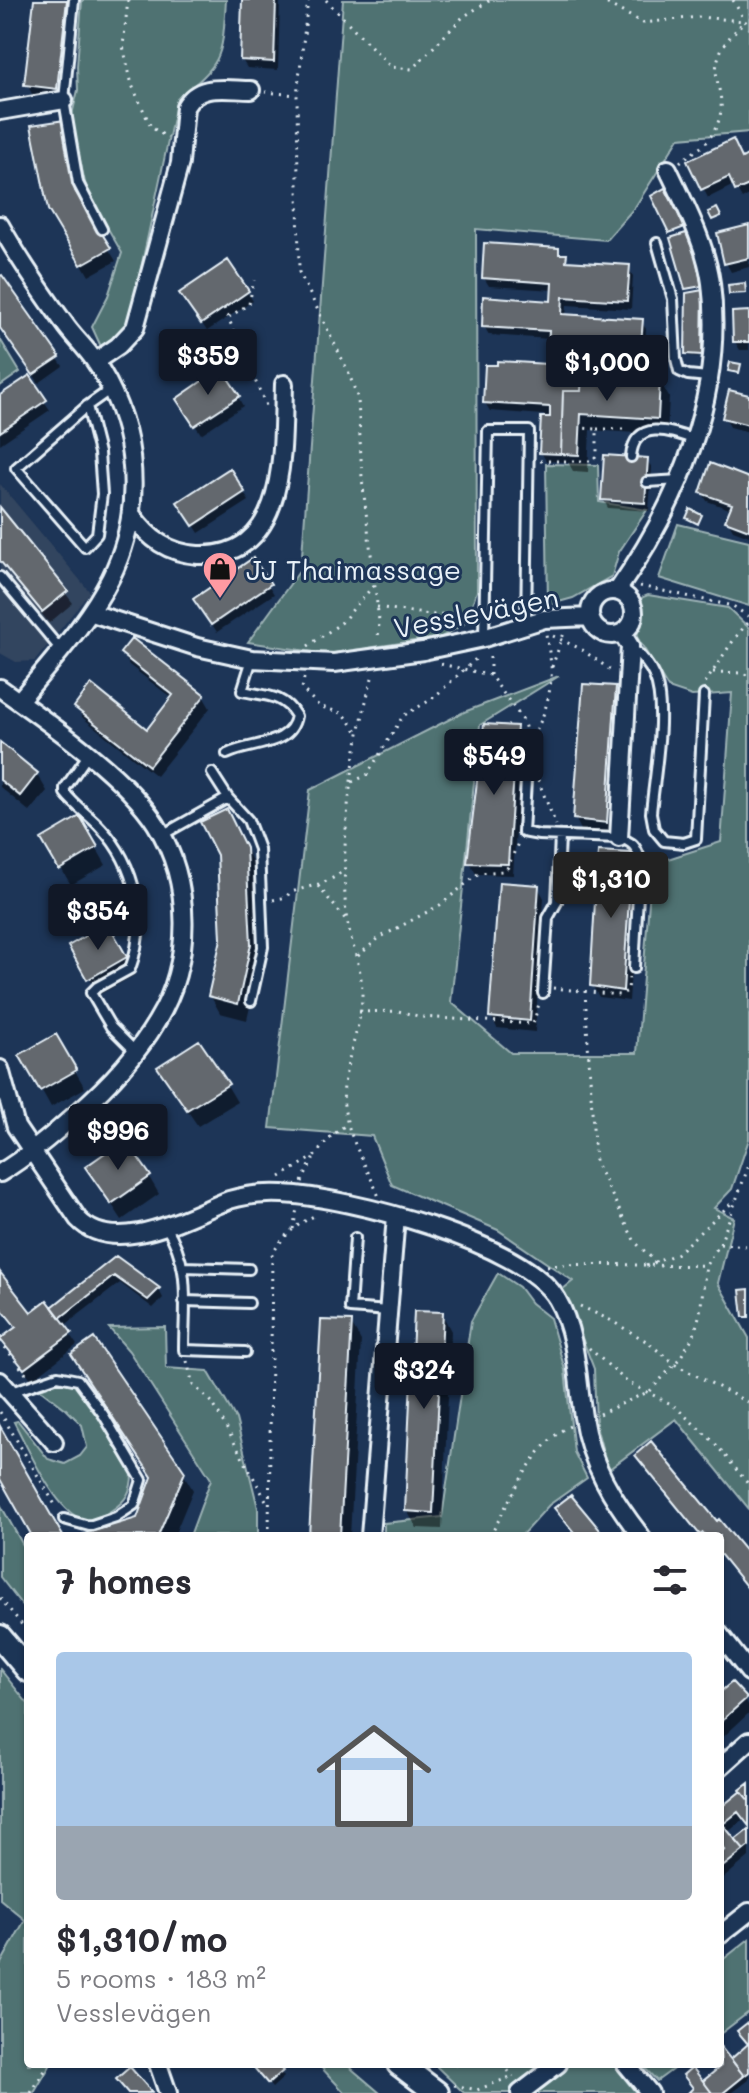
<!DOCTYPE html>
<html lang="en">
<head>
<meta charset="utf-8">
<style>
  :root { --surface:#fff; --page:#f7f7f7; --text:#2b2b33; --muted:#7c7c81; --accent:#111827 }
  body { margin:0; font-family:Mali,sans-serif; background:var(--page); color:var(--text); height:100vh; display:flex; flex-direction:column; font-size:30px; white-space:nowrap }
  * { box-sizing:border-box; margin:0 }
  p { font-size:26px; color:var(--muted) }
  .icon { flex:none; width:44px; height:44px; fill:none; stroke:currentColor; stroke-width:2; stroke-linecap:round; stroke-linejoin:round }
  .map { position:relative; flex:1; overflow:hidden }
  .drawer { position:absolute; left:24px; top:1532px; width:700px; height:536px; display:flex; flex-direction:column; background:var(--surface); border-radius:8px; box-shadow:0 2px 6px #0004 }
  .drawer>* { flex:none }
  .price { position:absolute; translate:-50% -68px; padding:0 18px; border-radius:8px; background:var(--accent); color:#fff; font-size:26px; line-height:52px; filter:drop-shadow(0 2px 4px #0008) }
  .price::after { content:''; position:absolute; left:50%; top:48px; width:24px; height:18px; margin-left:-12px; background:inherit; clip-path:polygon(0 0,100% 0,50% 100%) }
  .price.active { background:#222; color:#fff }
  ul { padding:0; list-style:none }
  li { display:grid; align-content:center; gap:16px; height:424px; padding:0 32px }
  li span { display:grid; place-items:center; height:248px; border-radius:8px; color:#555 }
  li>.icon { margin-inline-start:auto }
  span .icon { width:144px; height:144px; fill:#fffc; stroke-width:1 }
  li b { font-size:34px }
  h2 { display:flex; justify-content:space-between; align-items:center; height:96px; padding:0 32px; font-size:34px }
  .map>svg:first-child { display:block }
</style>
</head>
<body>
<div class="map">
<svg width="749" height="2093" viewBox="0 0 749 2093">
  <rect width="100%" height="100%" fill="#1d3557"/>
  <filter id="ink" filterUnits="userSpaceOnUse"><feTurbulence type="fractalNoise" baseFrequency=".0125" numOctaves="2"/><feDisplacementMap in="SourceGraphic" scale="16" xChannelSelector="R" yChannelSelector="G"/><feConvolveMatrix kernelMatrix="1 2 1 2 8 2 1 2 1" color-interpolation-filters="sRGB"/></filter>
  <g filter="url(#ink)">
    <path fill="#32445e" d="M0 484 90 592 35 661 16 662 0 653Z"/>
    <path fill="#4f7272" stroke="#9cb2b5" stroke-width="2" d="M82 0H226C222 58 224 62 177 99L128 329 102 349 92 327 108 296 122 253 87 192 71 119 78 90 77 66Z
      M343 0H749V132L679 138 635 207 606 240 476 229 477 591 464 624 441 637 327 654 248 642 301 569Z
      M0 339 20 372 0 386Z
      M546 464 598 465 599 502 647 510 619 552 612 576 573 598 548 605Z
      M678 524 749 541V606L659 578Z
      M648 595 728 608 749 628V1139L732 1189 714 1208 734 1218 718 1283 749 1338V1509L676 1419 608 1470 596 1426 594 1369 563 1289 573 1281 498 1230 392 1185 372 1136 270 1128 310 790 464 712 559 676 480 725 451 1002 511 1053H637L652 864 721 842 732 693 692 696 668 688 637 637 641 617 637 602 643 597Z
      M498 1273 519 1287 531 1303 550 1318 565 1370 574 1452 587 1478 549 1505 521 1536H384V1523L442 1517 471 1321Z
      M165 1327 166 1368 208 1371 236 1419 258 1508V1536H190L211 1479 129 1351 109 1328Z
      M60 1381 73 1383 85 1394 132 1474C132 1491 126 1501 112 1510 103 1516 93 1522 82 1519 55 1511 27 1446 14 1422L18 1421 48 1459 65 1464 80 1456 87 1447 82 1425 66 1409 40 1389Z
      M0 1504 28 1554V1613L0 1577Z
      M0 1669 28 1704V2064H51L34 2093H0V1965L25 1920 0 1899Z
      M749 1939V2012L720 2034V1962Z
      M318 2064H346L380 2093H345Z
      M434 2064H613L636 2093H464Z
      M641 2064H680L657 2081Z"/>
    <path fill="#0007" d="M36 0H74L63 100 33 96 27 84Z
      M244 0H280L278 70 247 68 242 60Z
      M70 134 80 203 116 261 89 276 50 210Z
      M749 157V195L742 199 734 185 708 198 690 162 742 160Z
      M749 227V267L731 272 726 263Z
      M558 250 570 264 628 267 633 276 631 309 567 305 566 316 641 321 646 329 644 365 587 362 586 376 659 380 669 397 667 435 590 430 588 472 573 471 568 462 546 461 541 452 544 415 490 411 485 403 549 366 551 339 489 335 484 326 553 303 554 290 489 286 484 278Z
      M228 263 253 301 207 331 187 302Z
      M0 279 63 366 39 383 0 326Z
      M703 294 702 357 688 356 687 354Z
      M749 313V350H740L735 342Z
      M29 378 50 410 0 444V398Z
      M238 397 243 406 201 434 184 408Z
      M749 397V432L730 427 725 418Z
      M647 460 652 468 649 511 608 508 603 499Z
      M749 480V536L733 530 728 521 732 510 707 501 702 492Z
      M244 493 249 501 199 533 180 503Z
      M0 510 73 603 49 623 0 562Z
      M253 561 274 594 217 632 201 608Z
      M123 653 203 696 210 708 156 776 83 718 76 707 148 732 173 699 129 665Z
      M615 688 622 700 613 834 581 830 575 818Z
      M516 728 522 740 513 875 476 874 470 863Z
      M0 744 37 774 47 791 30 812 0 787Z
      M80 819 106 865 71 885 44 840Z
      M236 829 255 867 260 962 247 1020 220 1013 210 995 223 939Z
      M631 855 638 867 629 1001 599 997 592 985Z
      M538 887 544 898 535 1032 497 1028 491 1016Z
      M107 926 135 975 99 995 71 947Z
      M55 1036 85 1088 51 1107 22 1055Z
      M169 1084 227 1085 237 1102 198 1126Z
      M88 1168 149 1177 159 1194 122 1220Z
      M116 1259 159 1290 163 1298 153 1308 120 1283 64 1326 77 1345 32 1380 10 1351 17 1329 0 1307V1275L31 1315 51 1310Z
      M442 1314 451 1331 442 1529 417 1528 407 1511Z
      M351 1323 361 1341 350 1536H311Z
      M183 1473 193 1490 174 1536H87L139 1519Z
      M720 1695 745 1699 749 1706V1713L720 1740Z
      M749 1786V1825L744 1819 727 1833 735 1843 749 1832V1857L720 1881V1856L726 1851 720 1844V1811Z
      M749 2046V2080L732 2093H691L723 2067 720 2063V2049L730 2062Z
      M252 2064H275L284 2077 272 2088Z"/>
    <path fill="#63686e" stroke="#e8f1f8" stroke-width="2" d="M34 0H67L57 89 24 85Z
      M242 0H276L274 62 240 60Z
      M65 120 75 191 111 248 81 265 48 210 31 125Z
      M733 139 742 158 749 154V185L735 191 729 177 701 190 687 161Z
      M665 188 685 227 669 233 651 196Z
      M717 208 721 216 712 220 708 212Z
      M749 225V258L724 264 717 233Z
      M686 233 696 258 702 286 685 289 670 238Z
      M484 243 559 248V254H567L566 261 630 265 627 301 563 297 562 314 643 319 640 357 583 354 581 391H563L561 454 539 453 541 417H550V407L483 403 485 365H497V361L547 364 549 331 482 327 483 296 551 301 552 283 482 278Z
      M228 260 249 291 201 324 179 293Z
      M2 275 60 357 33 375 0 328V276Z
      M745 283 746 293 729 294 728 285Z
      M703 290 702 355 685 354 686 293Z
      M749 311V342H733L732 312Z
      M730 362 741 364 739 373 728 371Z
      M221 368 240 396 194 426 176 399Z
      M582 374 660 378 658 419 581 414 579 455 561 454 563 391H581Z
      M30 375 47 400 0 432V395Z
      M729 390 749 395V425L722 418Z
      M604 455 648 458 645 503 601 500Z
      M710 463 749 478V530L725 521 732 504 700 493Z
      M230 468 245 492 193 526 177 502Z
      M0 507 68 591 42 612 0 561Z
      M690 509 702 515 698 524 686 518Z
      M253 558 271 584 211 625 193 599Z
      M132 638 205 695 149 766 74 707 91 684 147 729 173 695 120 653Z
      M583 684 616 686 607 823 573 819Z
      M484 724 517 726 508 864 467 863Z
      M0 742 38 773 20 796 0 780Z
      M227 809 246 848 251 944 238 1004 208 996 221 939 217 855 200 822Z
      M80 816 98 847 59 870 41 839Z
      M598 851 632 853 623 991 590 986Z
      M499 882 539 885 530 1021 489 1017Z
      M108 923 127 957 87 980 68 946Z
      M56 1034 77 1070 40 1091 19 1055Z
      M199 1040 229 1084 187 1110 157 1067Z
      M125 1139 151 1176 111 1204 85 1167Z
      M116 1256 160 1288 148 1300 114 1276 60 1318 52 1307Z
      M0 1272 31 1312 47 1300 72 1333 24 1369 0 1339 16 1327 0 1307Z
      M749 1289V1317H743L740 1290Z
      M414 1311 443 1312 433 1513 405 1511Z
      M321 1320 352 1321 340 1536H309Z
      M94 1338 185 1472 158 1536H85L84 1534 137 1518 152 1477 71 1354Z
      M0 1426 63 1536H32L0 1479Z
      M651 1441 717 1521 719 1519 749 1555V1590L720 1554V1536H705L703 1533 700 1535 635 1455Z
      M571 1495 605 1536H577L554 1508Z
      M732 1682 747 1698 720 1722V1692Z
      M749 1783V1801L740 1790Z
      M741 1791 749 1801V1826L738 1812 723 1824 720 1821V1808Z
      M720 1821 744 1850 720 1869V1853L725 1850 720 1844Z
      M749 1829V1846L744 1850 735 1840Z
      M747 2023 749 2025V2072L744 2076 731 2059 748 2044 737 2031Z
      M720 2046 744 2076 723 2093H712L703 2081 721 2066Z
      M251 2064H277L283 2071 268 2084Z
      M130 2067 152 2092 150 2093H128L116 2079Z
      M692 2067 703 2081 712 2093H688L693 2088 683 2075Z"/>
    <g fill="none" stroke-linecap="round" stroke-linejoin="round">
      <defs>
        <path id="service" d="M74 0 64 100 78 183 102 229
          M657 243 673 299 676 359 679 371 688 375 708 377
          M87 406 99 453 102 494 97 534 85 547 16 468 87 406 111 389
          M631 457C634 419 670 430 695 440
          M647 482 680 480
          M0 577 61 650
          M484 638 488 431H529L526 625
          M631 647C640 655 649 664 654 676 668 708 654 777 651 813L654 829 664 841 684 843 696 839 704 695
          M528 746 523 832 539 835 619 838C633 842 636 846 640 859L634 968
          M227 754C251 742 291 747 296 716 283 694 266 696 242 691L252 659
          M88 755 65 788V793C75 806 90 816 101 828 136 865 148 922 130 969L97 987 91 993 111 1027 135 1051
          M212 773 228 798
          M162 835 228 798 248 820 259 849 263 947 251 1001
          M543 993 548 918 557 902 560 836
          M165 1225C192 1267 184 1302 184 1350L245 1352
          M355 1238 350 1308 388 1311
          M184 1267 249 1269
          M184 1301 249 1303
          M11 1392 58 1376 78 1380 103 1414 142 1480 134 1505 116 1517 89 1526 64 1519"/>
        <path id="minor" d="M0 111 64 100
          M0 225C20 261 43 294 67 327 76 339 86 348 94 360 114 388 127 423 131 456 144 566 83 623 19 701
          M96 361 118 346 135 328 180 163 185 107C199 82 227 90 251 90
          M132 515C149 539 168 553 198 555 290 559 282 447 284 384
          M590 613a22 22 0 1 1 44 0a22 22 0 1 1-44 0Z
          M617 591C679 502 725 394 711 283 706 244 685 205 668 169
          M92 613 197 647 252 659 334 663
          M423 651 484 638 544 619 590 617
          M0 688C48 722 125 775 156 824 192 882 193 962 157 1021 137 1055 107 1087 77 1113 53 1135 28 1156 0 1173
          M619 838 630 646 622 633
          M0 1069 16 1127 78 1219C115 1258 188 1216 229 1200 246 1195 266 1193 283 1194 347 1197 523 1242 557 1299 577 1333 577 1379 583 1417 590 1463 613 1500 641 1536
          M0 1381 54 1442
          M370 1536 396 1216
          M720 1635 749 1672
          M720 1767 749 1741
          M720 1935 749 1912
          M158 2064 168 2093
          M626 2064 650 2093
          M520 2093 558 2064"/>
        <path id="secondary" d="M0 1637 28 1670
          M399 2064 437 2093"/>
      </defs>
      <use href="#service" stroke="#e8f1f8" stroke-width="14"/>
      <use href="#minor" stroke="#e8f1f8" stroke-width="22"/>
      <use href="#secondary" stroke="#e8f1f8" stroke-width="28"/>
      <path stroke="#e8f1f8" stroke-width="3" stroke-dasharray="2 6" stroke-linecap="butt" d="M128 0 123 46 132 85 151 127 168 138
        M308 0 297 95 299 272 348 371 358 399 362 478 379 621 378 641
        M326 0 391 67 412 69 463 17 490 0
        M600 0 643 23 698 17 744 21
        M733 0 749 28
        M265 92 297 95
        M680 162C689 154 703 148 709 139 736 101 708 85 719 56 723 42 735 32 744 21
        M224 308 267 408
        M229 317 249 304 254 280
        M597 429H629
        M540 461H593L597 455V429L580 428
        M640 586 733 606 749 617
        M377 607 430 615 473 612
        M553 636 581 649 612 671
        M308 646 341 623 375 584
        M441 664 490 675 523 720 527 734
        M552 667 564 633
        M713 672 742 673 749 676
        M490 675V651
        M304 678 302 689 319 706 344 714 358 732
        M372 678C352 751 340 838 346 914 349 940 362 965 362 992 363 1032 337 1072 345 1112 351 1144 368 1168 379 1197
        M705 683C720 662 731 640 749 622
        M531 736C545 722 553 684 551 665 550 654 547 644 546 633
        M538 780 556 825
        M352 782 367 775 403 716 432 699 479 656
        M318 886 346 920
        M273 900 287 897 289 893C310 885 329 885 346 868
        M358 956 379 938 440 905 479 873 503 871 508 867 518 843
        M553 988 619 995 628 991 629 978
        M585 991 595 1161 635 1242 661 1267
        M359 1012 398 1011 422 1017 533 1024 539 1004
        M280 1177 314 1157 329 1138 348 1123
        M302 1182 314 1157
        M293 1229 297 1209
        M720 1244 749 1246
        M547 1266C600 1262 653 1267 706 1265
        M646 1266 676 1254 735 1200
        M580 1306 610 1320 646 1341 676 1365 749 1403
        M0 1341 26 1374
        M589 1348 627 1382 673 1405 714 1442 749 1485
        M187 1361 193 1385 212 1402 267 1502
        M0 1412 57 1508
        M599 1414 650 1391 680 1358 694 1335 700 1313 706 1265 720 1244 749 1165
        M269 1536 272 1255C283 1235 296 1225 316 1215
        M490 1536C509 1503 534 1442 570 1426
        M0 1598 28 1632
        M503 2064 513 2077
        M455 2066 456 2064
        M454 2085 477 2090 513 2076
        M31 2093 49 2064"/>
      <use href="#service" stroke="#1d3557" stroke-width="8"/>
      <use href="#minor" stroke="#1d3557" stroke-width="16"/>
      <use href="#secondary" stroke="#1d3557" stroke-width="22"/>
      <defs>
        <path id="minor-bridge" d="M334 663 423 651"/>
      </defs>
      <use href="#minor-bridge" stroke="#e8f1f8" stroke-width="22" stroke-linecap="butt"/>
      <use href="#minor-bridge" stroke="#1d3557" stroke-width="16"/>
    </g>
  </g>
  <defs>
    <symbol id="shop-pin" viewBox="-11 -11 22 30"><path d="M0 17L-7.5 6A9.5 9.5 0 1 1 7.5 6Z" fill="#ff9aa2" stroke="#1d3557"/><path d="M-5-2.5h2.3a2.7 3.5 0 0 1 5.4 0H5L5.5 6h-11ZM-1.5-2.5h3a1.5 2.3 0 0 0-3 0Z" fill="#111"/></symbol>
  </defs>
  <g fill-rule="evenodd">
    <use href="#shop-pin" x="200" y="549" width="40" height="54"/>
  </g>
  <g text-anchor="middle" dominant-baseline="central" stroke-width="6" stroke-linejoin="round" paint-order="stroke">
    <g font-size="28" fill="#e8f1f8" stroke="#1d3557" text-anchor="start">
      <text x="246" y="569">JJ Thaimassage</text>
    </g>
    <g font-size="28" fill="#e8f1f8" stroke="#1d3557">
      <text transform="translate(476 612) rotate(-11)">Vesslevägen</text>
    </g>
  </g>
</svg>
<b class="price" style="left:208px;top:397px">$359</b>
<b class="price" style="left:607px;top:403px">$1,000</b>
<b class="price" style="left:494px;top:797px">$549</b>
<b class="price active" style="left:611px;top:920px">$1,310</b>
<b class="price" style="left:98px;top:952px">$354</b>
<b class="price" style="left:118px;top:1172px">$996</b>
<b class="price" style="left:424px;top:1411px">$324</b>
<section class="drawer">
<h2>7 homes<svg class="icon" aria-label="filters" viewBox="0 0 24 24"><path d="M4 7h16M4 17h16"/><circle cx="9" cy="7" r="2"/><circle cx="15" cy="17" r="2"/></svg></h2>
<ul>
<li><span style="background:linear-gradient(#a9c7e8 70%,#9aa5b1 0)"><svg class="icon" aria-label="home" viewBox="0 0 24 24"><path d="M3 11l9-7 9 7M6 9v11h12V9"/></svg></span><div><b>$1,310/mo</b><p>5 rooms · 183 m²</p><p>Vesslevägen</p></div></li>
</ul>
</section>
</div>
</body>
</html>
